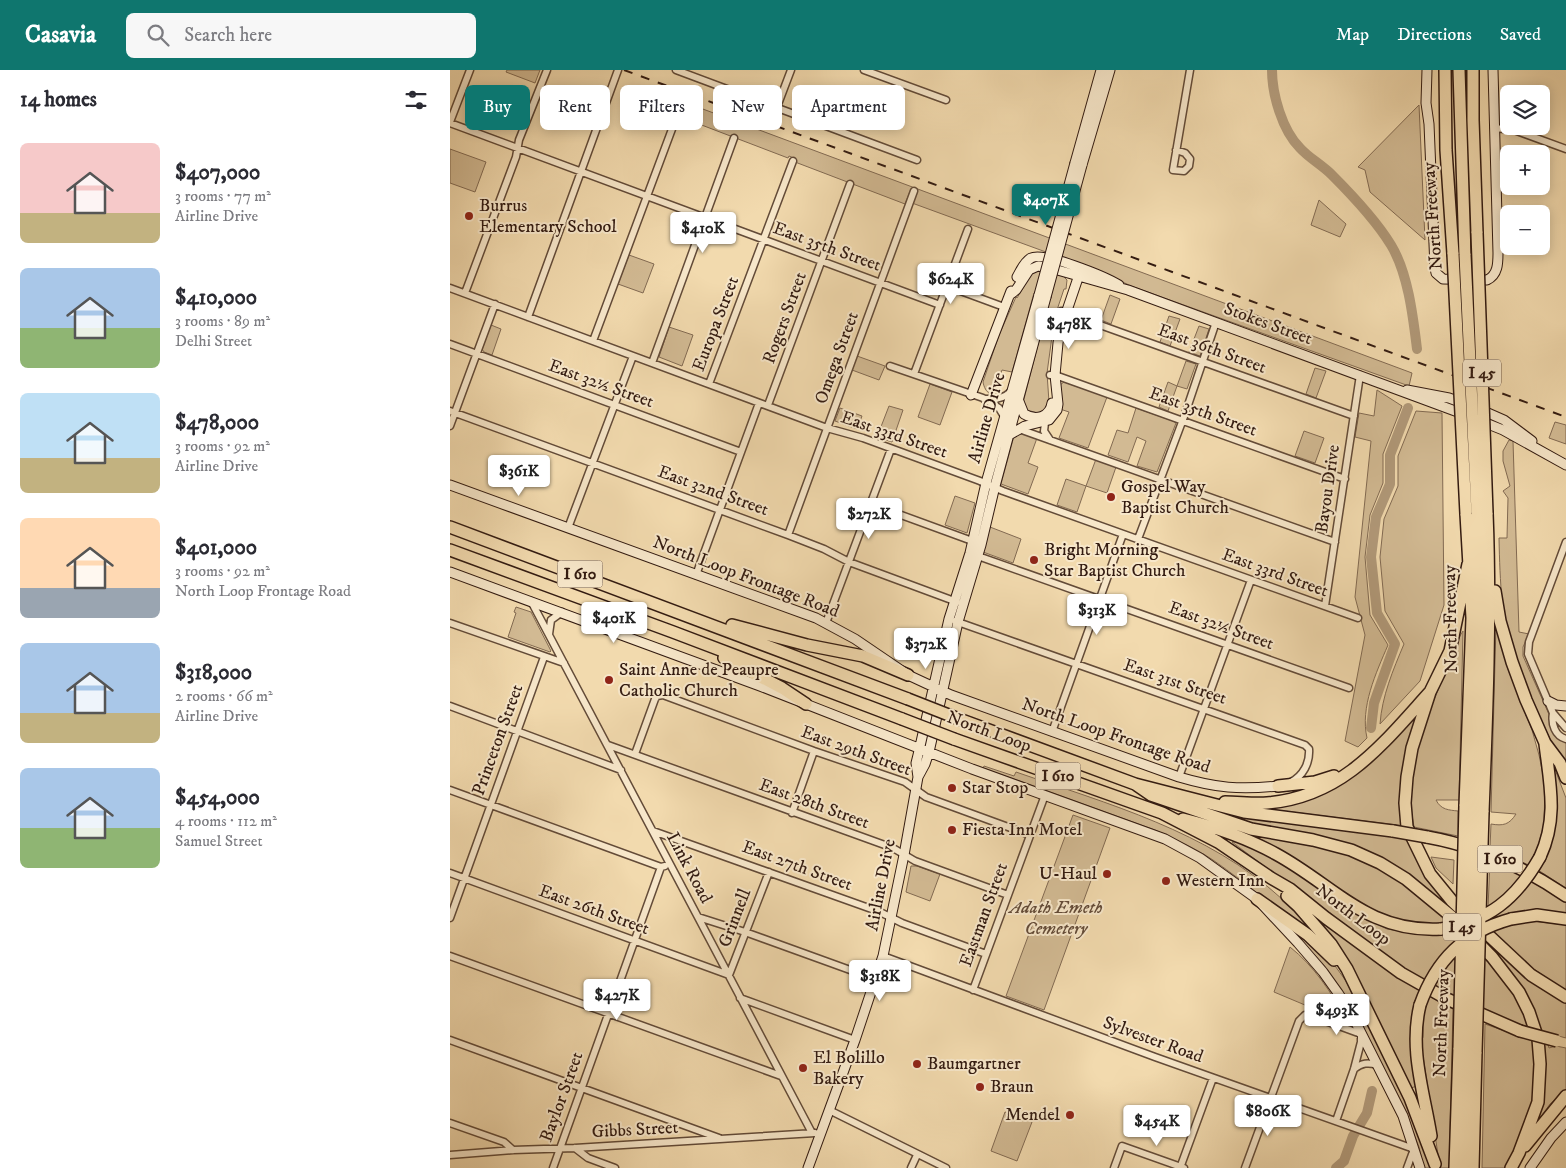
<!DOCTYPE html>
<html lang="en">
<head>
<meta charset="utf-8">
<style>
  :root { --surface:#fff; --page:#f7f7f7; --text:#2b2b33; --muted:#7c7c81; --accent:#0f766e }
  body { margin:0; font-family:"IM FELL DW Pica",serif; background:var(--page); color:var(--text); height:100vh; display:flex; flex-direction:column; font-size:19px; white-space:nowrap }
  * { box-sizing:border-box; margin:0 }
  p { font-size:16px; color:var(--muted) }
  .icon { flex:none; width:28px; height:28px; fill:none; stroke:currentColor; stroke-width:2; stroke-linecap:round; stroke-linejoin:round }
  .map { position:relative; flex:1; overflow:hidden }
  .side { display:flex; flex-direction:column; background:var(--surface); width:450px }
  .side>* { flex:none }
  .banner { position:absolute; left:15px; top:15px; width:475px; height:45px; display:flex; gap:10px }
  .tools { position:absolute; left:1050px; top:15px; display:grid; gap:10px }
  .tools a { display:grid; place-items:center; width:50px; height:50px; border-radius:8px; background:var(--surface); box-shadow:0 2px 12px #0003; font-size:25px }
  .price { position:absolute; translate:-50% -42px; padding:0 11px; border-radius:5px; background:#fff; color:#222; font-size:16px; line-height:32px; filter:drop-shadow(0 1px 2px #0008) }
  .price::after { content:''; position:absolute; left:50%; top:30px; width:15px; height:11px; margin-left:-8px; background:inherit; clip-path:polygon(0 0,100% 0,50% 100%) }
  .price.active { background:var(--accent); color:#fff }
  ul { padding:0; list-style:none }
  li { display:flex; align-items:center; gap:15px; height:125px; padding:0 20px }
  li span { display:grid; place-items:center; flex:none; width:140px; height:100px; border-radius:8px; color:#555 }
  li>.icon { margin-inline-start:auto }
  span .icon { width:60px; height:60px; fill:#fffc; stroke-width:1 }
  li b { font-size:21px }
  h2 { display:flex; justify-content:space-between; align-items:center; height:60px; padding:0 20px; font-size:21px }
  .chip { padding:0 18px; border-radius:8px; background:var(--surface); box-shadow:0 2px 12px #0003; font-size:18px; line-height:45px }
  .chip.active { background:var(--accent); color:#fff }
  header { display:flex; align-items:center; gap:30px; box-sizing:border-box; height:70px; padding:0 25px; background:var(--accent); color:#fff }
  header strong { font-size:24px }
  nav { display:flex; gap:28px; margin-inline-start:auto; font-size:18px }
  .search { width:350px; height:45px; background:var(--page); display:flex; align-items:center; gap:12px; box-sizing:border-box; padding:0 18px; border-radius:8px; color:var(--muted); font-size:19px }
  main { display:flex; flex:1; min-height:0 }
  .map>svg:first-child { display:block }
</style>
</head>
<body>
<header>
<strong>Casavia</strong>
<div class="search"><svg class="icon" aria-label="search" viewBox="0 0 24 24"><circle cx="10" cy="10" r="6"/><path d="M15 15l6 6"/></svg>Search here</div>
<nav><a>Map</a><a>Directions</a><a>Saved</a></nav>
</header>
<main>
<section class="side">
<h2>14 homes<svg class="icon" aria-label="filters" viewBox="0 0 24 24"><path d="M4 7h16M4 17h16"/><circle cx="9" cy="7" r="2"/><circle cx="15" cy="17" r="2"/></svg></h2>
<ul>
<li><span style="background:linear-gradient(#f6c9c9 70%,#c2b280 0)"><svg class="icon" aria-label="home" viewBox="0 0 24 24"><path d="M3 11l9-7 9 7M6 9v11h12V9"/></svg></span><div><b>$407,000</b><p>3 rooms · 77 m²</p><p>Airline Drive</p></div></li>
<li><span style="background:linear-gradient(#a9c7e8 60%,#8fb573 0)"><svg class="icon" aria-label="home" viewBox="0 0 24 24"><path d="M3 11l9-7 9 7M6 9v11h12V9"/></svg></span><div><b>$410,000</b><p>3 rooms · 89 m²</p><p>Delhi Street</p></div></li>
<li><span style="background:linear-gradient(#bfe0f5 65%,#c2b280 0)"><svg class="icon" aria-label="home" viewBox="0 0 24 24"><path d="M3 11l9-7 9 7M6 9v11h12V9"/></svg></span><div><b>$478,000</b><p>3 rooms · 92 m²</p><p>Airline Drive</p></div></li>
<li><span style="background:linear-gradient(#ffd9b3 70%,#9aa5b1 0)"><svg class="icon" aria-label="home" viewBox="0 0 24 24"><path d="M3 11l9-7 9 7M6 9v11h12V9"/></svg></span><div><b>$401,000</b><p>3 rooms · 92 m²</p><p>North Loop Frontage Road</p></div></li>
<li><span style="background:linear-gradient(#a9c7e8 70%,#c2b280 0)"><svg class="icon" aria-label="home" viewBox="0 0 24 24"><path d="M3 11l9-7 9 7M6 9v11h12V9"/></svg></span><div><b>$318,000</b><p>2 rooms · 66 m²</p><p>Airline Drive</p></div></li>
<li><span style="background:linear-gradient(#a9c7e8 60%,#8fb573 0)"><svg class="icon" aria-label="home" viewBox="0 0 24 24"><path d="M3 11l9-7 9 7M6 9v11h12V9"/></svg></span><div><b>$454,000</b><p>4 rooms · 112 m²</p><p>Samuel Street</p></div></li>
</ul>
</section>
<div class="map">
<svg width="1116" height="1098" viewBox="0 0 1116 1098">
  <rect width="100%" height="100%" fill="#f2daae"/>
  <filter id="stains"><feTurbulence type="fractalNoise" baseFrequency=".004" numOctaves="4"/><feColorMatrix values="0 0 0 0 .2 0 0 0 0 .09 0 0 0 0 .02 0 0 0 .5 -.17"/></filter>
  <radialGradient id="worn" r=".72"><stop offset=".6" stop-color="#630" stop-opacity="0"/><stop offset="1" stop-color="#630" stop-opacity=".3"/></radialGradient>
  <path fill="#d2ba93" stroke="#826a52" d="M57 0H90L85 13 56 2Z
    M234 32 962 303 959 316 681 216 656 204 462 133 467 122 461 119 455 134 345 92 346 89 339 86 338 88 228 46Z
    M969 35 975 170 920 122 915 100 908 97Z
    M0 79 36 92 25 122 0 113Z
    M869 130 896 154 890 167 861 155Z
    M179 185 204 194 193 223 168 214Z
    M591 199 613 206 617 210 616 219H614L601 258 603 259 597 303 599 332 596 339 588 343 577 340 573 333 600 228 584 223 562 302 552 300 544 321 553 323C542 328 535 323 533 312L549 265 566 227 567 228 580 206 578 204Z
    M660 225 670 229 661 254 651 250Z
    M719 246 730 249 720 276 710 272Z
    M41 255 51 259 42 285 34 282 32 279Z
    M749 256 759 259 750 286 739 282Z
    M219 257 243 265 232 296 209 287Z
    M407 286 435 296 429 310 402 300Z
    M736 291 746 294 737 319 727 316 718 341 709 337 718 312 727 316Z
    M865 298 876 301 866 328 856 324Z
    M614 312 657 327 638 378 609 368 619 342 610 339V315Z
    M480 314 502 322 490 355 468 347Z
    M927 320 952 336 933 384V413L920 445 915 487 920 545 938 575C926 603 910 637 917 668L908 677 895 671 915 565 905 527 921 371 905 367 909 343 924 346Z
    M439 336 453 340 442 372 427 367Z
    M390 338 412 346 407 359 385 351Z
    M686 338 723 351 726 353 707 402 687 396 696 371 687 367 678 392 658 385 667 360 678 363Z
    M966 341 992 343 994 535 970 611 930 654C932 626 943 600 954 574L935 541 930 487 934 449 948 416V386Z
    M1105 352 1116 355V374L1099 368Z
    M854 361 874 368 865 393 845 386Z
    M568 363H573L587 368 578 393 588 397 578 424 551 414 564 366Z
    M1059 370 1063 371 1069 562 1079 564 1073 577V586L1110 669 1116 673V703C1100 667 1081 632 1067 596 1051 555 1050 511 1049 468H1057L1058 428 1053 421 1060 416 1053 391V381Z
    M646 389 666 397 657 423 636 416 627 442 607 435 616 409 636 416Z
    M505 426 525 433 517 463 495 455Z
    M540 457 571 469 563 493 533 482Z
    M66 537 81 542 101 581 100 582 58 567 66 543 64 542Z
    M1046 555 1058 599 1082 660 1089 685 1095 714 1094 754 1086 784 1081 796 1040 778 1041 754C1053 756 1059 755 1066 744L1041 742Z
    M1013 561 1009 730H986C991 740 999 740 1008 741V766L964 757C952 699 978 641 1002 589 1006 580 1007 569 1013 561Z
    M967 643 955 756 794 736 861 727Z
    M534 696 564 706 566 702C658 734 758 761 832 829 845 841 857 854 868 868 832 844 799 815 763 790 745 778 725 769 705 760L533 698Z
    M1104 697 1116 728V818L1088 800Z
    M771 741 957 767 973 802 1006 839V845L969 812 932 788 807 755 771 743Z
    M623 745 660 758 594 940 556 926Z
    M800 765 867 775 910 788 957 814 1001 853 977 856 931 846Z
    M782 772H790L839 796 905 843 937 859 967 864 991 863 1005 861 1010 863 1040 892 1066 927 1081 958 1052 949 977 914 933 885Z
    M981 787 1004 790 1003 814 986 798Z
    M1040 789 1075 805 1067 815 1038 839Z
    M461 796H467L490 804 480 831 456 822Z
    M1082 809 1116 830V844L1038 851V848Z
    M864 845 917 885 970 921 967 1016 961 1018 862 846Z
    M1082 851 1116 855V921L1075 893 1039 860 1055 854Z
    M834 852 880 889 896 911 959 1037 980 1098H974L969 1077 954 1038 899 932 874 895Z
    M840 877C864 896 881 922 896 949L893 951 824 922Z
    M1045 881H1047L1116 931V968L1090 961 1070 914 1044 883Z
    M977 925 1003 939 999 1098H990L971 973 973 967V937Z
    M1035 954 1083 971C1085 998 1085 1025 1077 1052 1072 1067 1063 1083 1056 1098H1032Z
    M1092 973 1098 974 1099 978 1106 976 1116 978V1019L1100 1034 1083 1058Z
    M555 1042 582 1052 567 1091 541 1081Z"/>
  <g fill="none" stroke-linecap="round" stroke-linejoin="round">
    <path stroke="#b19979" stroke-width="10" d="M822 0C822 24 832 60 850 78 859 88 872 95 882 105 901 124 927 152 941 175 958 203 963 246 967 279
      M921 658 924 633 945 574 927 543 921 487 926 447 940 414V385L958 338
      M886 1098 894 1091 903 1066 917 1043 922 1021"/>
    <defs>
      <path id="street" d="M226 0 467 90
        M414 0 496 30
        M327 37 341 0
        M0 52 20 0
        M0 53 490 235
        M1044 58 1064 60 1116 79
        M726 80 735 83 740 89 739 96 734 101 723 100 740 0
        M497 216 554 237
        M0 218 377 358 413 368 530 411 553 421 908 548
        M15 223 66 87 69 70 97 0
        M611 241 904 346
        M78 247 168 0
        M143 271 225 51
        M0 274 291 382
        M202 293 284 68
        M440 296 533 328 549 338 555 348
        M464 304 518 159
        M600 305H605L895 409
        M259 314 343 91
        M534 329C544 329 555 329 561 321
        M318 335 400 114
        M0 341 338 465 374 479 399 492 507 532
        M598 350 595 353 594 361 600 370
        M0 356 45 234
        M569 359 885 472
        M421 434 525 472
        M118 458 183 286
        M338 465 464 121
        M688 469 735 344 766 252
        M1116 472 1079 572 1078 584 1103 643 1116 658
        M525 485 899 618
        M246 505 309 333
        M81 531 362 1063
        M875 536 910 305
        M505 551 855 675 859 679C860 693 853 706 841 712
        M0 553 114 593
        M376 553 441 379
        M99 564 101 550 112 542
        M0 636 171 700
        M1103 643C1101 654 1105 666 1116 669
        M602 662 673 464
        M158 675 443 778 465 791 558 825
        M185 684 205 629 207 626 213 625 364 681 455 712 476 727 580 765
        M729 707 801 510
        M0 720 211 797 215 796
        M342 743 364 681
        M203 761 430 842 452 853 536 884
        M0 803 279 905 319 802
        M248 847 295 862 425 909
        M0 848 94 587
        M0 886 331 1006
        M433 886 705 987 964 1079 957 1098
        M523 920 595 725
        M290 928 405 970
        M0 970 269 1068
        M904 999C912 993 918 992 927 995
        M379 1040 496 1098
        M0 1053 54 1072 63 1080
        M125 1078 138 1088 165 1098
        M0 1085 63 1080 125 1078 365 1063
        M103 1098 211 797
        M461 1098 467 1085
        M664 1098 672 1076 734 1098
        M730 1098 763 1008
        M795 1098 849 951 855 945H859L911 964V972L904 999 886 1051"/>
      <path id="secondary" d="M977 0 976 33 979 54 985 198 986 203 993 209 1037 210C1048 205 1048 193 1048 183L1043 0
        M625 93 651 0
        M632 95 660 0
        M567 207C571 200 574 192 581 188 594 181 656 207 669 215
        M561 224 566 220 579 200 588 196 604 199 678 220 1016 345
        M957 320 999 328 1015 334
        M521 325 561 221
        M568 329 574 344C586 351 600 347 602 333
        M1029 339 1054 350 1082 371
        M1028 350 1053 360 1116 395
        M559 365 575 356 599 350 607 340 608 334 605 305 608 273 610 261 630 202
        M0 415 366 548 405 569 458 605 501 625 729 707C766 718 790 720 828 716
        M0 502 310 616 522 699 715 769 750 788 807 829 848 873 873 902 888 923 901 943 953 1046 970 1098
        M1098 631 1106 635 1116 636
        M468 707 475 694 479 682 508 552 531 475 545 416 596 227
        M358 1098 405 970 433 886 454 785 468 707 466 693 468 685 499 549 520 483 536 413 589 225
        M1080 1098 1101 1068 1116 1052"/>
      <path id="highway" d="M995 0 996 80 1003 184
        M1009 0 1015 185
        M1023 0V50L1027 163
        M0 457 458 629
        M0 480 223 562 452 649
        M1018 494 1000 581 980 622 962 678 957 707 955 733 957 757 980 804 1002 831 1081 905 1116 927
        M1045 521 1050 551 1062 592 1076 630 1095 673 1110 693 1116 708
        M282 555 357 575 413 586 458 605
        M274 588 332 618 356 634
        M509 649 685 714 794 742 943 761
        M504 669 712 743 768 772 821 808 840 819 876 848 951 903 997 929 1070 961
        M685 714 701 725 801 759 863 770 901 780 930 793 956 809 1007 851 1042 887 1069 922 1079 942 1088 969 1090 994 1088 1032 1069 1083 1061 1098
        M828 716 865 712 884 706
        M775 732C789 732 803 734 817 733 892 727 932 675 979 623
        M1015 736 1022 548 1016 444
        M1025 739 1031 579 1027 442
        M1033 742C1037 642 1041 543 1037 443
        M733 749C765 757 797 768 826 784 885 816 917 863 991 859
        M977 767C1027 776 1074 797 1116 826
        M1090 787C1108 748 1100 715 1095 674
        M837 826 848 836 881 874 897 899 960 1028 985 1094
        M807 829 858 865 884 890
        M1061 849 1087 845 1116 849
        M970 935C959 980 974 1022 981 1066
        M1075 1076 1116 1026
        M1005 1098 1009 978
        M1014 1098 1018 980
        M1023 1098 1026 982"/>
    </defs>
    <use href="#street" stroke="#634b38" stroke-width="9"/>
    <use href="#secondary" stroke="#331b11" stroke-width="11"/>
    <use href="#highway" stroke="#331b11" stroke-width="14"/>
    <use href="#street" stroke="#f7e7ca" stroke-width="6"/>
    <use href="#secondary" stroke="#f7e7ca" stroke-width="9"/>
    <use href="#highway" stroke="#f2daae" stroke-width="11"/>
    <path stroke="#331b11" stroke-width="2" stroke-dasharray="9 9" stroke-linecap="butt" d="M174 0 1116 347"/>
    <defs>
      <path id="secondary-bridge" d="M589 225 625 93
        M596 227 632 95"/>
      <path id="highway-bridge" d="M1027 163 1037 443
        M1003 184 1016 444
        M1015 185 1027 442
        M458 629 509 649
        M452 649 504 669
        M943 761 977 767
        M991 859C1039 851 1066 829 1090 787
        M970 935C986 890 1014 862 1061 849
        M1070 961 1107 971
        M1009 978 1015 736
        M1018 980 1025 739
        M1026 982 1033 742"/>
    </defs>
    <use href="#secondary-bridge" stroke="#331b11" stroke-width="11" stroke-linecap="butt"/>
    <use href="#highway-bridge" stroke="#331b11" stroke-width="14" stroke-linecap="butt"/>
    <use href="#secondary-bridge" stroke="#f7e7ca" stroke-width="9"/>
    <use href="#highway-bridge" stroke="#f2daae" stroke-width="11"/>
  </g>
  <g fill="#8f2418" stroke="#f7e7ca" stroke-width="2">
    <circle cx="19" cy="146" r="5"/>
    <circle cx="661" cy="427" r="5"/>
    <circle cx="584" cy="490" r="5"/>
    <circle cx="159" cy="610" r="5"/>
    <circle cx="502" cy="718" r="5"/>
    <circle cx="502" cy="760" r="5"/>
    <circle cx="657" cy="804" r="5"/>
    <circle cx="716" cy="811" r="5"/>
    <circle cx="467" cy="994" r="5"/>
    <circle cx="353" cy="998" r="5"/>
    <circle cx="530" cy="1017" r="5"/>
    <circle cx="620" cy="1045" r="5"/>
  </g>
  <g text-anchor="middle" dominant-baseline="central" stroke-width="4" stroke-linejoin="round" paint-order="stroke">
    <g fill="#f7e7ca" stroke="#6e5848" stroke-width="1">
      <rect x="1013" y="289.5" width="38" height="27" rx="4"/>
      <rect x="107.5" y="490.5" width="45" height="27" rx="4"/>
      <rect x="585.5" y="692.5" width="45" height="27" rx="4"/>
      <rect x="1027.5" y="775.5" width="45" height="27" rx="4"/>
      <rect x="993" y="843.5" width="38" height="27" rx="4"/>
    </g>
    <g font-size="16" font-weight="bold" fill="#331b11">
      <text x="1032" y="303">I 45</text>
      <text x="130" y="504">I 610</text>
      <text x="608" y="706">I 610</text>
      <text x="1050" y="789">I 610</text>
      <text x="1012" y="857">I 45</text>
    </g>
    <g font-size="18" fill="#331b11" stroke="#f7e7ca" text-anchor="start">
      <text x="29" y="136">Burrus<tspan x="29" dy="21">Elementary School</tspan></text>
      <text x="671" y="417">Gospel Way<tspan x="671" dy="21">Baptist Church</tspan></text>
      <text x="594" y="480">Bright Morning<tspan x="594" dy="21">Star Baptist Church</tspan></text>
      <text x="169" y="600">Saint Anne de Peaupre<tspan x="169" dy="21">Catholic Church</tspan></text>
      <text x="512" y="718">Star Stop</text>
      <text x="512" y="760">Fiesta Inn Motel</text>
      <text x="647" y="804" text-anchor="end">U-Haul</text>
      <text x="726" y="811">Western Inn</text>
      <text x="363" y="988">El Bolillo<tspan x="363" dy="21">Bakery</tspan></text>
      <text x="477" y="994">Baumgartner</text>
      <text x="540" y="1017">Braun</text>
      <text x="610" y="1045" text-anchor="end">Mendel</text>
    </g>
    <g font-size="18" fill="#331b11" stroke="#f7e7ca">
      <text transform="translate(983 146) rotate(-94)">North Freeway</text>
      <text transform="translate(377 177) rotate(20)">East 35th Street</text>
      <text transform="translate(335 248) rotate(-70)">Rogers Street</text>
      <text transform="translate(266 254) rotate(-69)">Europa Street</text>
      <text transform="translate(818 254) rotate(20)">Stokes Street</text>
      <text transform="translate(762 279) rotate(20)">East 36th Street</text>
      <text transform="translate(387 288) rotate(-70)">Omega Street</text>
      <text transform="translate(151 314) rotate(20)">East 32½ Street</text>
      <text transform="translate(753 342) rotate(20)">East 35th Street</text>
      <text transform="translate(537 348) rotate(-74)">Airline Drive</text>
      <text transform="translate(444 365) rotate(19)">East 33rd Street</text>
      <text transform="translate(878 419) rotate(-82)">Bayou Drive</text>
      <text transform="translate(263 421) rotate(20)">East 32nd Street</text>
      <text transform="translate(825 503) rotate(20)">East 33rd Street</text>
      <text transform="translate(296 507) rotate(21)">North Loop Frontage Road</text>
      <text transform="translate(1001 549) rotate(-91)">North Freeway</text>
      <text transform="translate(771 556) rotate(20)">East 32½ Street</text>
      <text transform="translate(725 612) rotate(19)">East 31st Street</text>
      <text transform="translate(539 662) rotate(20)">North Loop</text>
      <text transform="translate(666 666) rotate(19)">North Loop Frontage Road</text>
      <text transform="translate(48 670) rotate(-70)">Princeton Street</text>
      <text transform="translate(406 681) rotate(20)">East 29th Street</text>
      <text transform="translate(364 734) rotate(20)">East 28th Street</text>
      <text transform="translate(347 796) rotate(20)">East 27th Street</text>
      <text transform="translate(239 798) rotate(62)">Link Road</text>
      <text transform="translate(431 815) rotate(-79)">Airline Drive</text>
      <text transform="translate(144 840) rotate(20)">East 26th Street</text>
      <text transform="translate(534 845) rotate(-70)">Eastman Street</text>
      <text transform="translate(903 845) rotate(37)">North Loop</text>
      <text transform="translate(285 848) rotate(-69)">Grinnell</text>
      <text transform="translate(992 953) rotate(-88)">North Freeway</text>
      <text transform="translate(703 970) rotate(20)">Sylvester Road</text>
      <text transform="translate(112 1027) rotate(-70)">Baylor Street</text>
      <text transform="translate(185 1060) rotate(-3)">Gibbs Street</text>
    </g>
    <g font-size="18" font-style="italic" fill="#634b38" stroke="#f7e7ca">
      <text x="606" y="838">Adath Emeth<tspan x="606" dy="21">Cemetery</tspan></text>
    </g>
  </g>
  <rect width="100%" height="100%" filter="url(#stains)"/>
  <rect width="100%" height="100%" fill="url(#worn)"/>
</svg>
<div class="tools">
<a><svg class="icon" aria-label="layers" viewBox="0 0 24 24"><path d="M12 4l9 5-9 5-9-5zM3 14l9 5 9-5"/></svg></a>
<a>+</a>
<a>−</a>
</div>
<b class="price active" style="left:596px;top:156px">$407K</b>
<b class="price" style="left:253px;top:184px">$410K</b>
<b class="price" style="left:501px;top:235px">$624K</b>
<b class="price" style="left:619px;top:280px">$478K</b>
<b class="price" style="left:69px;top:427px">$361K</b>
<b class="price" style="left:419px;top:470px">$272K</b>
<b class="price" style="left:647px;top:566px">$313K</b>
<b class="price" style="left:164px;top:574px">$401K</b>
<b class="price" style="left:476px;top:600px">$372K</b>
<b class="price" style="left:430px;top:932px">$318K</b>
<b class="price" style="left:167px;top:951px">$427K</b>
<b class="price" style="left:887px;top:966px">$493K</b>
<b class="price" style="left:818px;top:1067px">$806K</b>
<b class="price" style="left:707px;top:1077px">$454K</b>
<div class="banner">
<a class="chip active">Buy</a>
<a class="chip">Rent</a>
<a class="chip">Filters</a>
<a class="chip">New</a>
<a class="chip">Apartment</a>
</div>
</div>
</main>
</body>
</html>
